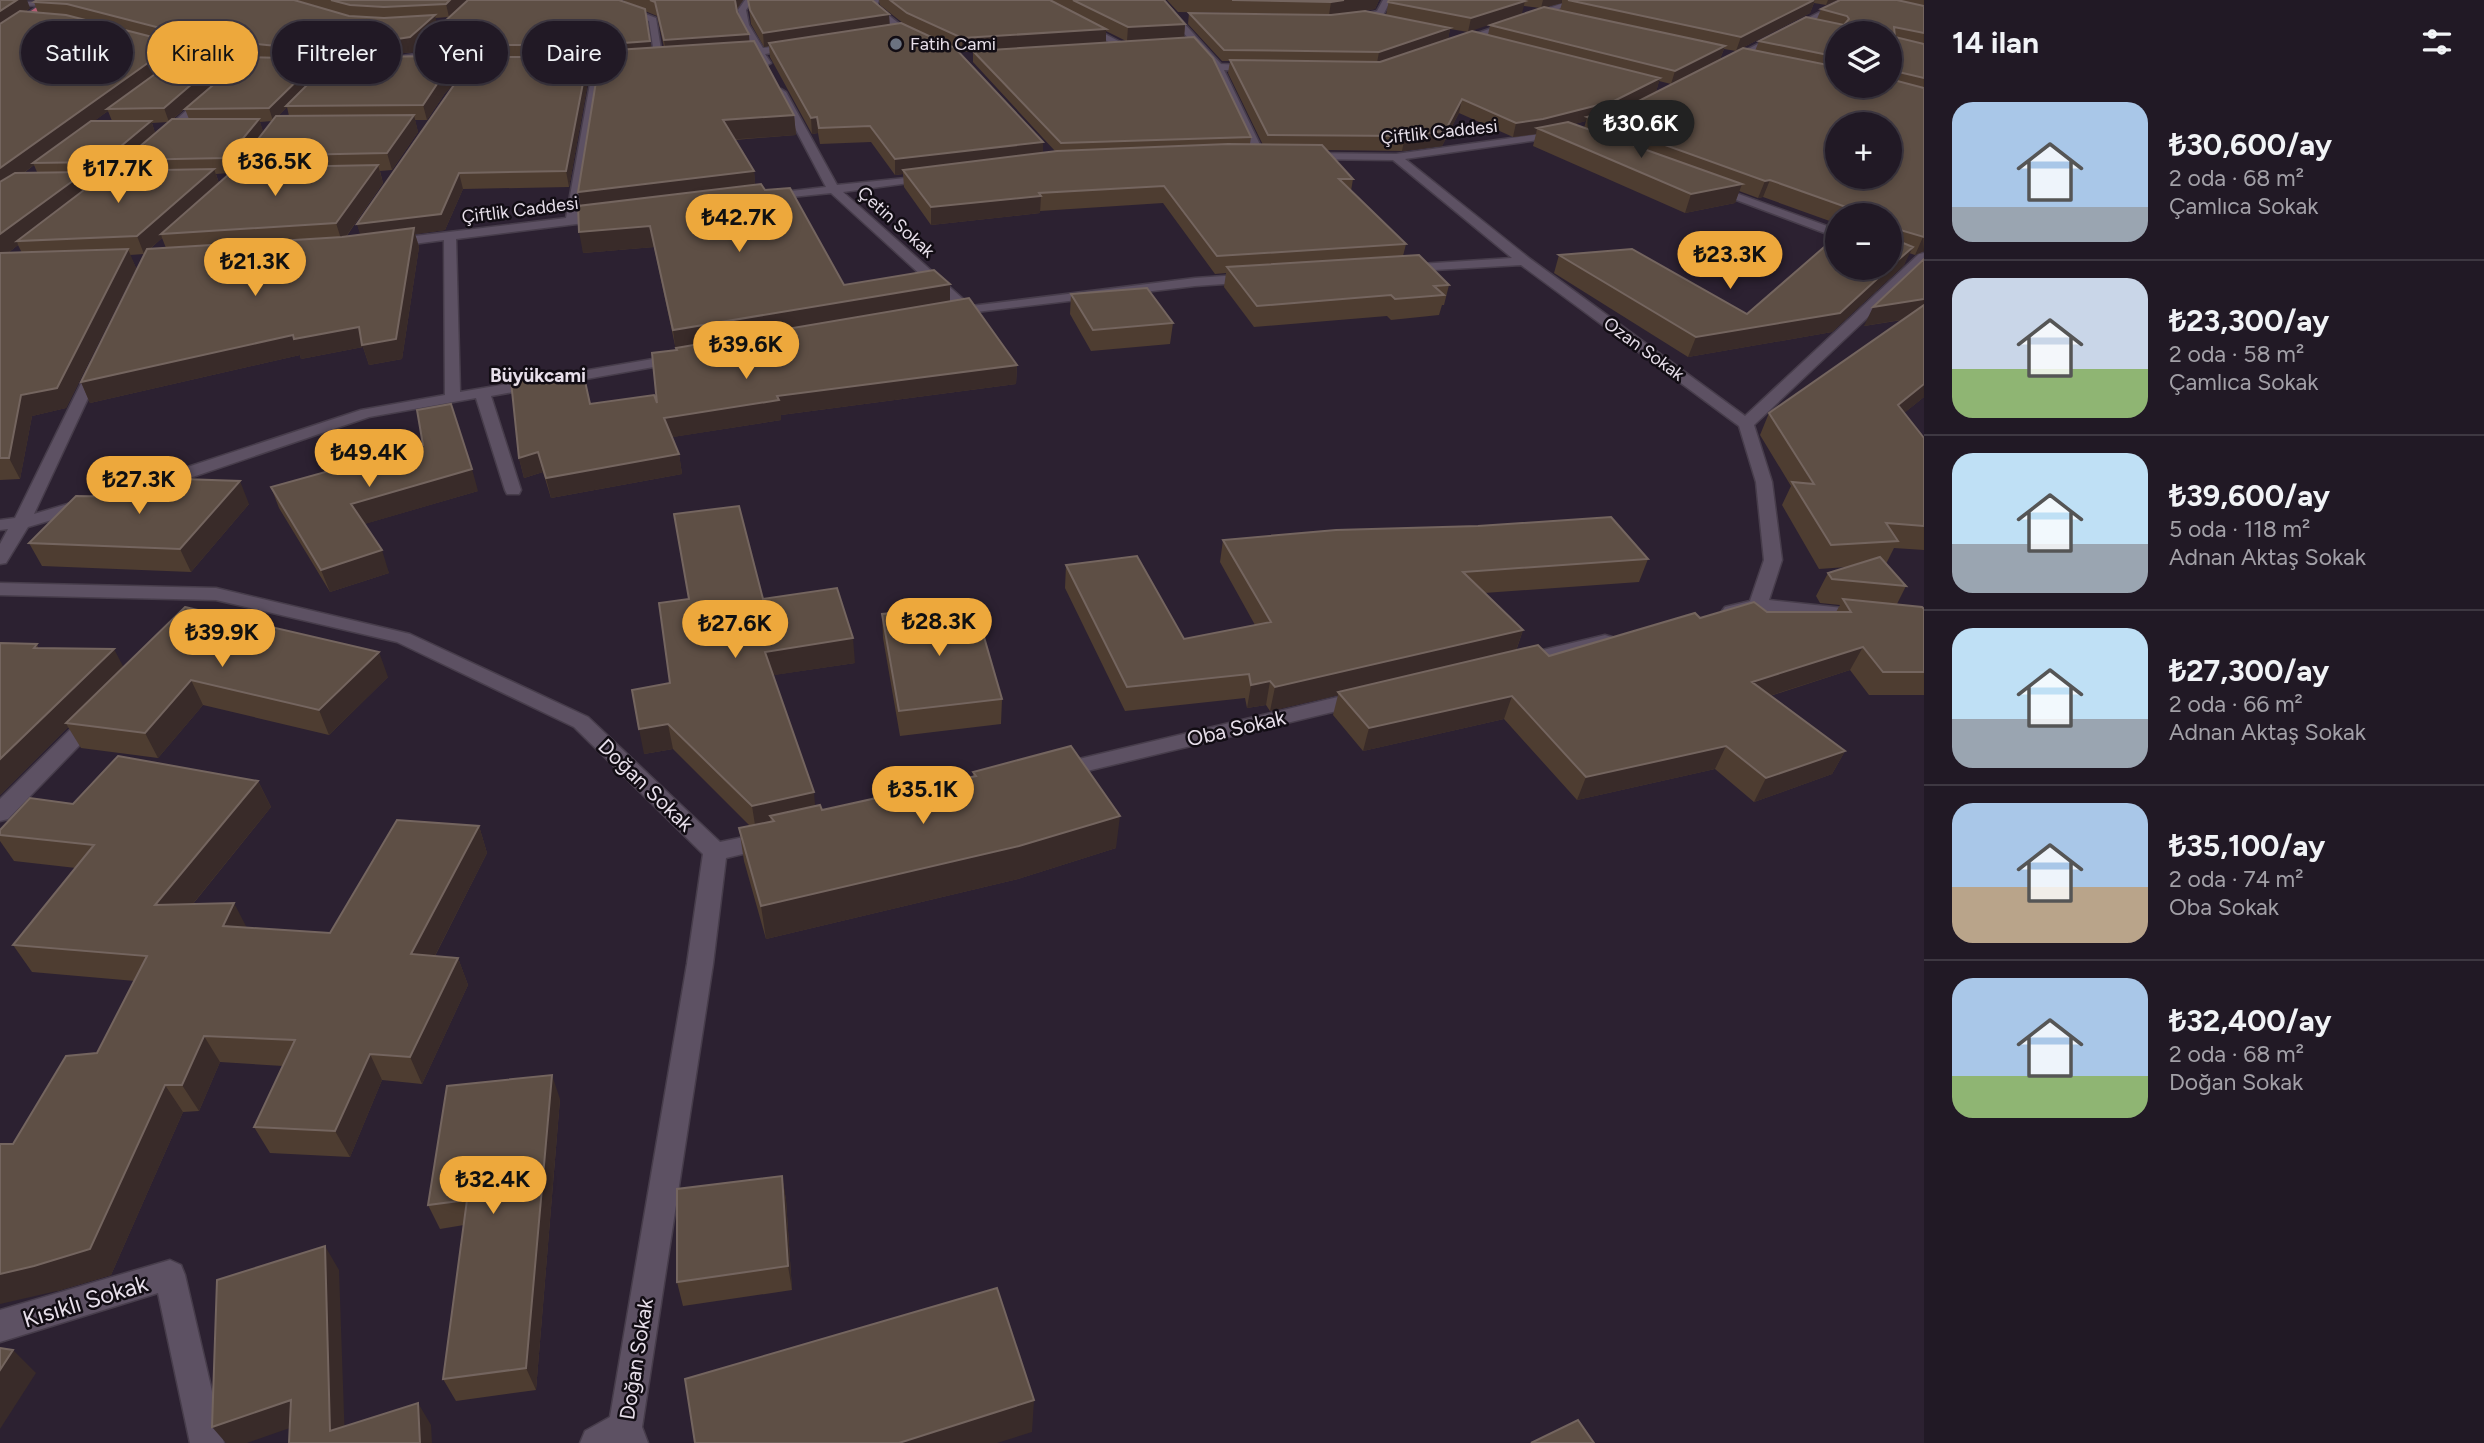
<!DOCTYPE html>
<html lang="tr">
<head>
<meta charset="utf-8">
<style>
  :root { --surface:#211925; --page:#2d2632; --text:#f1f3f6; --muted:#a2a0a7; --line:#3e3842; --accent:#eda83c }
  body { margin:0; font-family:Figtree,sans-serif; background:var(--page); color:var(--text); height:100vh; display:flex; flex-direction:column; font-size:26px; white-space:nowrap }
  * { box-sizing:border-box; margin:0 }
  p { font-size:23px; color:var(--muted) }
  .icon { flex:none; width:38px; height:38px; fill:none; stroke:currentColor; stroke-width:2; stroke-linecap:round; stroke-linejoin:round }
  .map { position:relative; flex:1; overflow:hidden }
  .sheet { display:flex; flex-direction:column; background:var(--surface); width:560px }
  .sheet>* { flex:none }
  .top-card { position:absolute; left:21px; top:21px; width:665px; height:63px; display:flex; gap:14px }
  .fabs { position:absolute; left:1825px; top:21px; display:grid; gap:14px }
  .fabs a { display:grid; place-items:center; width:77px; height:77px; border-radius:50%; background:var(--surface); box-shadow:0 4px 10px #0003,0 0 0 2px var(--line); font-size:35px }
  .price { position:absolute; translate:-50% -60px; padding:0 16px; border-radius:24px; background:var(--accent); color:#111; font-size:23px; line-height:46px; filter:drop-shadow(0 2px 4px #0008) }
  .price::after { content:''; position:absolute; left:50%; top:42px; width:21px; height:16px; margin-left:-10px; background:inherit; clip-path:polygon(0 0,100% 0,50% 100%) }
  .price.active { background:#222; color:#fff }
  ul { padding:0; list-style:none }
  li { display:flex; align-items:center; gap:21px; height:175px; padding:0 28px }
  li+li { border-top:2px solid var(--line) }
  li span { display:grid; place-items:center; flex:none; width:196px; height:140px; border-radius:21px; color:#555 }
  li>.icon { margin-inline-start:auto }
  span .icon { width:84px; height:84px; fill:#fffc; stroke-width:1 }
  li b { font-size:30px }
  h2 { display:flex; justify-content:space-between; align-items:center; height:84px; padding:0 28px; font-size:30px }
  .tag { padding:0 24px; border-radius:32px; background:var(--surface); box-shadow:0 4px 10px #0003,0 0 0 2px var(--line); font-size:24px; line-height:63px }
  .tag.active { background:var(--accent); color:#111 }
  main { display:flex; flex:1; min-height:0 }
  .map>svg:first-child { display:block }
</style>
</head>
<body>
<main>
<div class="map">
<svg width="1924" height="1443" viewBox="0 0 1924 1443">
  <rect width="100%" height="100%" fill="#2c2131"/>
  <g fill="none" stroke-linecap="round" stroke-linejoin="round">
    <defs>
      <path id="minor" d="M472 0H481L421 58 384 63V59L415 54Z
        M612 0H620L627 7 656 18 663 62 655 60 649 21 621 11Z
        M745 0H753L746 10 749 25 763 48 797 44 802 47 800 49 765 54 771 63 766 66 757 55 729 57V53L754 50 741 25 738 10Z
        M871 0H879L877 6 906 29 922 36V40L900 33 870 9Z
        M1030 0H1040L1128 46 1120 48Z
        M1155 0H1163L1221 64 1261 66V70L1258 71 1224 70 1265 155 1264 157 1255 155 1214 68Z
        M1383 0H1391L1383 15 1352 21 1348 18 1377 11Z
        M1572 0H1584L1457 45 1449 43Z
        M1843 0H1853L1729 65 1721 63Z
        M51 1 48 5 0 7V3Z
        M153 42 207 56 266 62 271 65 266 68 207 62 150 47V43Z
        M627 60 632 63 630 65 602 67 579 217 605 213 611 217 609 220 456 239 460 392 682 354 687 355 689 358 687 361 491 396 521 490 519 494H507L505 490 476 398 369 417 160 488 28 527 6 563 0 564V544L8 529 0 530V520L15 518 91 363H101L103 366 34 514 148 480 361 410 445 395 444 240 390 247 384 243 390 239 566 218 593 67 561 68 556 65 561 62Z
        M781 89 786 92 837 185 935 175V179L931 180 843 192 971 306 1195 278 1253 274 1260 278 1253 282 1195 286 943 316V310L957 308 831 193 761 200V196L765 194 826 187 776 92Z
        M205 94 214 96 109 190H101V186Z
        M1562 131 1566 132V136L1405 159 1529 258 1745 416 1919 254 1924 253V264L1754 425 1772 482 1782 560 1769 600 1852 609 1862 615 1859 619 1852 621 1758 611 1732 617 1725 615 1722 611 1725 607 1750 601 1764 560 1756 482 1739 426 1521 265 1399 272V266L1404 265 1512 258 1393 160 1305 159 1299 156 1305 153 1396 154Z
        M1711 184 1838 230V238L1707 189 1705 187Z
        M0 583 216 588 410 634 588 717 720 842 768 832 776 834 780 840 776 846 726 858 713 964 642 1427 648 1443H580L585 1431 610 1417 687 964 703 854 574 727 397 642 216 600 0 595Z
        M1605 635 1612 637 1615 641 1612 645 1521 667 1514 665 1511 661 1514 657Z
        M1363 691 1370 693 1373 698 1370 703 1058 778 1050 776 1047 771 1050 766 1058 764Z
        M94 711 101 713 104 718 101 723 8 819 0 821V799L87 713Z
        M170 1260 181 1265 185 1275 224 1443H190L158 1293 0 1342V1310Z"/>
      <path id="major" d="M47 0H57L0 39V32Z"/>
    </defs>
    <use href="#minor" stroke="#473d4b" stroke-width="3"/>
    <use href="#major" stroke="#473d4b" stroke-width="3"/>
    <use href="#minor" fill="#5d5163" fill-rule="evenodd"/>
    <use href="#major" fill="#b65f76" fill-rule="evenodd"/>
  </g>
  <path fill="#4e3d31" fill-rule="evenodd" d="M0 0 30 8 25 12 38 13 34 2 37 0H619L626 2 623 0H743L737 9V12L749 34V41L794 115 796 135 735 140 754 171 755 185 765 190 844 285 950 302 1017 365 1016 384 781 415V420L672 437 679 454 682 474 551 498 543 472 524 478 519 458 590 404 657 403 676 350 654 247 583 253 581 205 600 59H588L590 71 569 187 463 189 445 230 415 234 419 247 402 359 369 365 363 347 301 359 300 355 90 403 81 382 144 254 130 255 136 268 66 408 32 416 20 479 0 480ZM645 11 657 16 664 47 651 48ZM449 17 438 28 435 18ZM177 45 190 49 180 56ZM419 46 422 57H393L395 54 414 52ZM229 55 246 57 185 109 189 119H173L233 67ZM326 60H346L328 67ZM463 60H478L357 224 361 235 346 237 383 183 380 171 392 170 418 132 415 120H427L445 93 466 71ZM287 107 289 116H278ZM108 111 112 121H94ZM272 121 263 132 260 122ZM168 122 155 133 152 123ZM246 157 249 167 237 168ZM125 162 128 170 115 171ZM34 165 37 172 24 173ZM229 173 219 183 216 174ZM102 176 90 185 87 177ZM162 238 166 248 150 249ZM18 245 22 253H8Z
    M748 0 890 25 904 24 880 5 879 0H1164L1185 24 1184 37 1251 137 1250 144 1263 145 1228 73 1230 61H1222L1188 24 1189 13 1331 15H1386L1389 0H1837L1826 5 1814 3 1810 13 1736 51 1724 49 1720 59 1671 84 1659 81 1656 92 1755 51 1759 41 1817 19 1821 9 1840 0H1924V251L1915 255 1909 253 1904 265 1832 332 1688 357 1554 273 1559 255 1747 314 1890 215H1838V224L1763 197 1758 198 1739 191 1735 203 1685 213 1533 146 1536 134 1513 137 1459 113 1442 146 1402 151 1326 150 1353 179 1351 191 1406 244 1403 256 1449 285 1444 305H1442L1439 315 1391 320 1387 316 1254 327 1224 287 1226 273 1215 274 1163 203 1040 211V213L931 225 904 187 903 174 895 175 871 142 820 144 818 133 812 134 770 57 769 46 764 47 751 24ZM1562 3 1560 10 1545 7ZM1524 6 1540 8 1490 25 1488 35 1448 39 1450 29 1468 32ZM1106 31 1126 41 1106 42ZM1838 33H1890V86H1838ZM958 51 962 52H973V62L1055 151 1043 153ZM1586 121 1584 128 1574 124Z
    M1167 0H1379L1375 9 1329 15 1178 12Z
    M1924 259V397L1904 413 1924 438V550L1894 548 1886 564 1906 586 1897 604 1924 609V695H1869L1850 670 1770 696 1845 751 1832 774 1754 802 1715 769 1577 800 1504 719 1363 751 1333 715 1338 695 1270 711 1266 705 1247 708 1245 698 1125 711 1065 588 1066 565 1184 639 1255 625 1220 562 1223 540 1648 559 1639 582 1484 593 1523 630 1516 651 1549 656 1700 618 1767 612H1836L1840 605 1820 603 1816 596 1828 573 1847 567 1819 569 1782 505 1791 486 1760 435 1769 413 1902 320 1864 326Z
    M1071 294 1173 323 1170 344 1091 351 1070 314Z
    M271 487 478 491 364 524 389 573 330 592 279 508Z
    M133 497 249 504 191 572 42 566 29 543Z
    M763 599 855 663 773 675 815 806 822 810 973 776V772L1116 848 1018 879 766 939 744 861 739 828 750 826 673 749 644 754 670 683Z
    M882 614 1002 699 1001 724 900 736 883 638Z
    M37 644 38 648 124 667 388 677 329 735 203 705 158 758 81 748 68 727 0 795Z
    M258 781 271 807 193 904 247 928 330 933 479 826 487 853 435 956 458 958 468 985 422 1084 382 1080 350 1157 270 1153 254 1127 283 1066 220 1062 199 1111 183 1112 111 1275 57 1291 13 1144 97 1053 135 981 32 972 13 945 76 868 14 861 0 841V830L73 804Z
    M560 1099 536 1390 456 1401 443 1379 464 1225 440 1229 428 1205Z
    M782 1176 786 1200 792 1290 683 1306 677 1282Z"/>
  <path fill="#392b29" d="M17 0H27L30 8 0 29V11Z
    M450 0H468L449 17 446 4Z
    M734 0H743L735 11Z
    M1344 0H1379L1375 9 1329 15 1331 2Z
    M1543 0H1562V3L1541 8Z
    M1815 0 1810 13 1736 51 1741 37Z
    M1828 0H1837L1826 5Z
    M1525 1 1522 14 1468 32 1471 18Z
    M889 14 890 27 769 43V46L764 47 763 33Z
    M435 15 438 29 414 52 395 54 391 60 387 46 391 40Z
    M1185 24 1184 38 1127 41 1128 27Z
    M1450 28 1448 40 1377 63 1379 52Z
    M1106 29V43L962 52V38Z
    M749 34 750 49 666 54 664 40Z
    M650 41 652 56 598 59 596 45Z
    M176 43 181 57 107 109 108 111 37 163H33L34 165 0 190V168Z
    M1725 46 1720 59 1671 84 1675 71Z
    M228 53 233 67 169 122 164 108Z
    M463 56 466 71 445 93 427 120 423 105 441 78Z
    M588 57 590 71 569 187 566 171Z
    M326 59 329 71 286 106 287 107 273 121 269 108 316 62Z
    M1660 78 1656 92 1610 115 1587 117 1586 121 1545 132 1537 128 1536 134 1513 137 1516 123Z
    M1462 99 1459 113 1442 146 1402 151 1405 136Z
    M414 115 418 132 392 170 387 153Z
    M794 115 796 135 725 140 723 120Z
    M817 117 818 133 812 134 811 118Z
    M259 119 264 134 233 173 227 158Z
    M151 121 156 135 124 160 125 162 108 176 102 162Z
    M1043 142V158L903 170V174L895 175V159Z
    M378 165 383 183 342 242 336 223Z
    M214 169 220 186 161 234 162 238 144 254 137 236Z
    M754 171 756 193 582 214 578 192Z
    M85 172 92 189 17 241 18 245 0 259V234Z
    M459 173 463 189 445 230 415 234 419 247 402 359 369 365 363 347 301 359 300 355 90 403 81 382 362 241 357 224Z
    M1770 180 1763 197 1758 198 1765 181Z
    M1742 184 1735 203 1685 213 1691 194Z
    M1041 196 1040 213 931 225V207Z
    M650 226 654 247 583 253 579 232Z
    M1923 237 1924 251 1915 255Z
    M1913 247 1904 265 1832 332 1688 357 1696 337Z
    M128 249 136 268 66 408 32 416 20 479 9 458 21 395Z
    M950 284V306L676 353 673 330Z
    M1924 299V316L1864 326 1873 307Z
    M1017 365 1016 384 781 415V420L667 438 664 418 777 396Z
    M1924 384V397L1887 427 1898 405Z
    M538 452 543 472 524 478 519 458Z
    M679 454 682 474 551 498 546 478Z
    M472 469 478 491 358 526 351 504Z
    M240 481 249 504 191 572 180 549Z
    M382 550 389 573 330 592 321 570Z
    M1523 630 1515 653 1338 692V695L1270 711 1275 687Z
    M853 638 855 663 768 676 765 652Z
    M1863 647 1850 670 1741 705 1752 682Z
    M114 649 125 670 66 723 68 727 0 795V759Z
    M379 652 388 677 329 735 319 710Z
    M191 680 203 705 158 758 145 733Z
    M1270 681 1266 705 1247 708 1251 685Z
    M1512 696 1504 719 1363 751 1369 728Z
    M668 724 673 749 644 754 639 729Z
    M1726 746 1715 769 1577 800 1586 777Z
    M1845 751 1832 774 1754 802 1766 778Z
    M258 781 271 807 170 932 155 905Z
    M814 792 816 817 774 821 770 816 771 827 756 831 752 806Z
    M1120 816 1116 848 1018 879 766 939 761 906Z
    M479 826 487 853 422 981 411 954Z
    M234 903 248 930 223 926Z
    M458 958 468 985 422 1084 410 1057Z
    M204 1036 220 1062 199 1111 182 1085Z
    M370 1054 382 1080 350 1157 335 1131Z
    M552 1075 560 1099 536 1390 526 1368Z
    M165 1085 183 1112 111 1275 57 1291 0 1304V1274Z
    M782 1176 786 1200 792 1290 788 1266Z
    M325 1246 339 1270 345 1443 330 1431Z
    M13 1350 36 1373 0 1429V1370Z
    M291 1400 307 1422 247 1443H226L212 1427Z
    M1034 1400 1032 1432 997 1443H899Z
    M418 1403 431 1425 432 1443H420Z"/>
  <path fill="#5e4f45" stroke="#74655f" stroke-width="2" fill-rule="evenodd" d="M0 0H17L0 11Z
    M37 0H294L349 16 384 18 435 15 410 37 391 40 387 46H277L203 39 67 4 34 2Z
    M331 0H450L446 4 384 7 350 5Z
    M468 0H619L645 9 650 41 596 45H419Z
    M650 0H735L737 12 749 34 664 40 655 2Z
    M748 0H872L889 14 763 33 750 10Z
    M890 0H1050L1106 29 962 38 907 13Z
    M1073 0H1164L1185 24 1128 27Z
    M1232 0H1344L1331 2Z
    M1389 0H1521L1525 1 1471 18 1388 2Z
    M1568 0H1814L1741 37Z
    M1840 0H1897L1924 6V33L1894 27 1895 37 1924 44V78L1890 70V33H1838V57L1759 41 1806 17 1844 25 1849 19 1847 16 1821 9Z
    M1544 7 1725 46 1675 71 1490 25Z
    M20 11 66 15 176 43 0 168V24Z
    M1365 11 1450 28 1379 52 1224 50 1189 13 1331 15Z
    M901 23 955 48 1043 142 895 159 870 126 819 128 817 117 811 118 769 43Z
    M1472 31 1660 78 1614 101 1543 119 1516 123 1462 99 1445 131 1405 136 1268 135 1230 60 1380 62Z
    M1194 37 1213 58 1251 137 1061 143 973 51Z
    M754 41 794 115 723 120 754 171 578 192 601 51Z
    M191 48 228 53 164 108 107 109Z
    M1743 48 1838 67V86H1890V79L1924 88V237L1897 229 1896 240 1913 247 1890 267V215H1860L1863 213 1770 180 1765 181 1587 117 1625 108ZM1838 124H1890V177H1838Z
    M463 56 441 78 423 105 286 106 323 69 346 61 347 57Z
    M246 57 326 59 316 62 269 108 185 109Z
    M480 57H588L566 171 459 173 441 214 357 224 454 85Z
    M414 115 387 153 245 156 276 116Z
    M172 119H259L227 158 124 160Z
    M91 121H151L102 162 33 163Z
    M1568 122 1742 184 1691 194 1537 128Z
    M1228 144 1322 145 1353 179H1339L1406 244 1217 256 1164 186 1039 193 1041 196 931 207 903 170 1057 151Z
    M378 165 336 223 161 234 236 168Z
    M214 169 137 236 17 241 109 171Z
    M85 172 0 234V182L15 173Z
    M761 184 765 190 790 188 844 285 934 270 950 284 673 330 650 226 579 232 578 206Z
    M414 228 396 339 362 345 359 327 294 339 293 335 81 382 147 249 342 237Z
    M1838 235V268H1889L1840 313 1696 337 1559 255 1632 249 1747 314Z
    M128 249 57 388 21 395 9 458H0V253Z
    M1419 255 1449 285 1434 286 1444 295 1395 299 1391 295 1257 306 1227 267Z
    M1924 259V299L1873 307Z
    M1147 288 1173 323 1093 330 1071 294Z
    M969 298 1017 365 777 396 779 400 664 418 679 454 546 478 538 452 519 458 511 381 583 372 590 404 654 395 657 403 652 353 677 350 676 348Z
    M1924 305V384L1898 405 1924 438V526L1886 523 1898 541 1831 545 1792 482 1814 484 1769 413Z
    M451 404 472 469 351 504 382 550 321 570 271 487 423 445 417 410Z
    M152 478 240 481 180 549 29 543 76 496 133 497Z
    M739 506 763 599 837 588 853 638 765 652 814 792 752 806 668 724 639 729 632 690 670 683 659 603 689 599 674 514Z
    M1611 517 1648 559 1463 572 1523 630 1275 687 1270 681 1251 685 1249 674 1127 687 1066 565 1137 556 1184 639 1271 622 1223 540 1336 530 1478 526Z
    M1880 557 1906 586 1832 579 1828 573Z
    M1843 599 1922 607 1924 609V672H1883L1863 647 1752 682 1845 751 1766 778 1726 746 1586 777 1512 696 1369 728 1338 692 1538 645 1549 656 1695 613 1700 618 1754 602 1767 612H1851Z
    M975 606 1002 699 899 711 882 614Z
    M185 607 379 652 319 710 191 680 145 733 66 723Z
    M0 643 37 644 34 648 114 649 0 759Z
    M1071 746 1120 816 1019 846 761 906 739 828 774 821 770 816 820 805 822 810 976 776 973 772Z
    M118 756 258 781 155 905 234 903 223 926 330 933 397 820 479 826 411 954 458 958 410 1057 370 1054 335 1131 254 1127 295 1040 204 1036 182 1085H165L90 1249 34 1266 0 1274V1144H13L66 1056 97 1053 147 956 13 945 94 845 0 835V830L30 798 73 804Z
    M552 1075 526 1368 443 1379 467 1200 428 1205 447 1086Z
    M782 1176 788 1266 677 1282V1189Z
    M325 1246 330 1431 418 1403 420 1443H289L291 1400 212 1427 217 1280Z
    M997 1288 1034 1400 899 1443H695L685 1379Z
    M0 1348 13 1350 0 1370Z
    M1578 1420 1594 1443H1531Z"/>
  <circle fill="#6b7280" stroke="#120d14" stroke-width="2.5" cx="896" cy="44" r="7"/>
  <g text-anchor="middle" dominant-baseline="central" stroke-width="5" stroke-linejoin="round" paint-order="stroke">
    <g font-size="18" fill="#e7dfea" stroke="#120d14" text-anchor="start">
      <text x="910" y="44">Fatih Cami</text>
    </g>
    <g font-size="18" fill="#e7dfea" stroke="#120d14">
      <text transform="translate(1439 132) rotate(-6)">Çiftlik Caddesi</text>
      <text transform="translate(520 210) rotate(-7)">Çiftlik Caddesi</text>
      <text transform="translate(896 222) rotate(42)">Çetin Sokak</text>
      <text transform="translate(1644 349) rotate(36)">Ozan Sokak</text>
    </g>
    <g font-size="19" font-weight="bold" fill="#e7dfea" stroke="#120d14">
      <text x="538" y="375">Büyükcami</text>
    </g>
    <g font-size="21" fill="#e7dfea" stroke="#120d14">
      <text transform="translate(1236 728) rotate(-13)">Oba Sokak</text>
      <text transform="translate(646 785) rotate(44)">Doğan Sokak</text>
      <text transform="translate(636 1359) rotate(-81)">Doğan Sokak</text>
    </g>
    <g font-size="24" fill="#e7dfea" stroke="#120d14">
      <text transform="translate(85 1301) rotate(-17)">Kısıklı Sokak</text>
    </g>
  </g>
</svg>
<div class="fabs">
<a><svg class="icon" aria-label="layers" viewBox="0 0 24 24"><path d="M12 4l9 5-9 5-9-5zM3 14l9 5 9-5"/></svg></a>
<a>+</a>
<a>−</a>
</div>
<b class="price active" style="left:1641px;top:160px">₺30.6K</b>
<b class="price" style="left:275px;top:198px">₺36.5K</b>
<b class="price" style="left:118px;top:205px">₺17.7K</b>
<b class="price" style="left:739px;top:254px">₺42.7K</b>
<b class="price" style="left:1730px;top:291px">₺23.3K</b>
<b class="price" style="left:255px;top:298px">₺21.3K</b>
<b class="price" style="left:746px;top:381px">₺39.6K</b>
<b class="price" style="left:369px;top:489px">₺49.4K</b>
<b class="price" style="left:139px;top:516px">₺27.3K</b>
<b class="price" style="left:939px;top:658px">₺28.3K</b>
<b class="price" style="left:735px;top:660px">₺27.6K</b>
<b class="price" style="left:222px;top:669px">₺39.9K</b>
<b class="price" style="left:923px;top:826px">₺35.1K</b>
<b class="price" style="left:493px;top:1216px">₺32.4K</b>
<div class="top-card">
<a class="tag">Satılık</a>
<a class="tag active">Kiralık</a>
<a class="tag">Filtreler</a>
<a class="tag">Yeni</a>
<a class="tag">Daire</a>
</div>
</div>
<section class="sheet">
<h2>14 ilan<svg class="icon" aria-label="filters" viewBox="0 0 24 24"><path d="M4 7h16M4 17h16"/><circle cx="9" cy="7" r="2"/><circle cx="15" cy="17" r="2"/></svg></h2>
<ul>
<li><span style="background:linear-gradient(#a9c7e8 75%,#9aa5b1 0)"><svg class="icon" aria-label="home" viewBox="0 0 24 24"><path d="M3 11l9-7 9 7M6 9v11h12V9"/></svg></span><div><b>₺30,600/ay</b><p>2 oda · 68 m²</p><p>Çamlıca Sokak</p></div></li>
<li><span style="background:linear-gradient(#c9d6e8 65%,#8fb573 0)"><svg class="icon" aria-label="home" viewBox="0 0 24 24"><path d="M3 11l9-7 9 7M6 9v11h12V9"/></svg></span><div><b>₺23,300/ay</b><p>2 oda · 58 m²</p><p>Çamlıca Sokak</p></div></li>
<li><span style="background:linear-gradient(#bfe0f5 65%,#9aa5b1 0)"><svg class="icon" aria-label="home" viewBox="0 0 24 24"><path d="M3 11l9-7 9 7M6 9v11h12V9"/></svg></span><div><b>₺39,600/ay</b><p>5 oda · 118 m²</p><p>Adnan Aktaş Sokak</p></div></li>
<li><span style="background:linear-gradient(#bfe0f5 65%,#9aa5b1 0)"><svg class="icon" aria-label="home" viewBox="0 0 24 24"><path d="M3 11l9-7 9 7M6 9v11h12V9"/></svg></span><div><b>₺27,300/ay</b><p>2 oda · 66 m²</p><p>Adnan Aktaş Sokak</p></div></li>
<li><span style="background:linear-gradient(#a9c7e8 60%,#b9a48a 0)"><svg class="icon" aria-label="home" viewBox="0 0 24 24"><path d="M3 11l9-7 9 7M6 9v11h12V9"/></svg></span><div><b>₺35,100/ay</b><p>2 oda · 74 m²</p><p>Oba Sokak</p></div></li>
<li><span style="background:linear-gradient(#a9c7e8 70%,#8fb573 0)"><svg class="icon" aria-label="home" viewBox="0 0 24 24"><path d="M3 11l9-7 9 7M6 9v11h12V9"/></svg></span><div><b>₺32,400/ay</b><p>2 oda · 68 m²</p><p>Doğan Sokak</p></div></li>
</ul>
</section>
</main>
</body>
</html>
